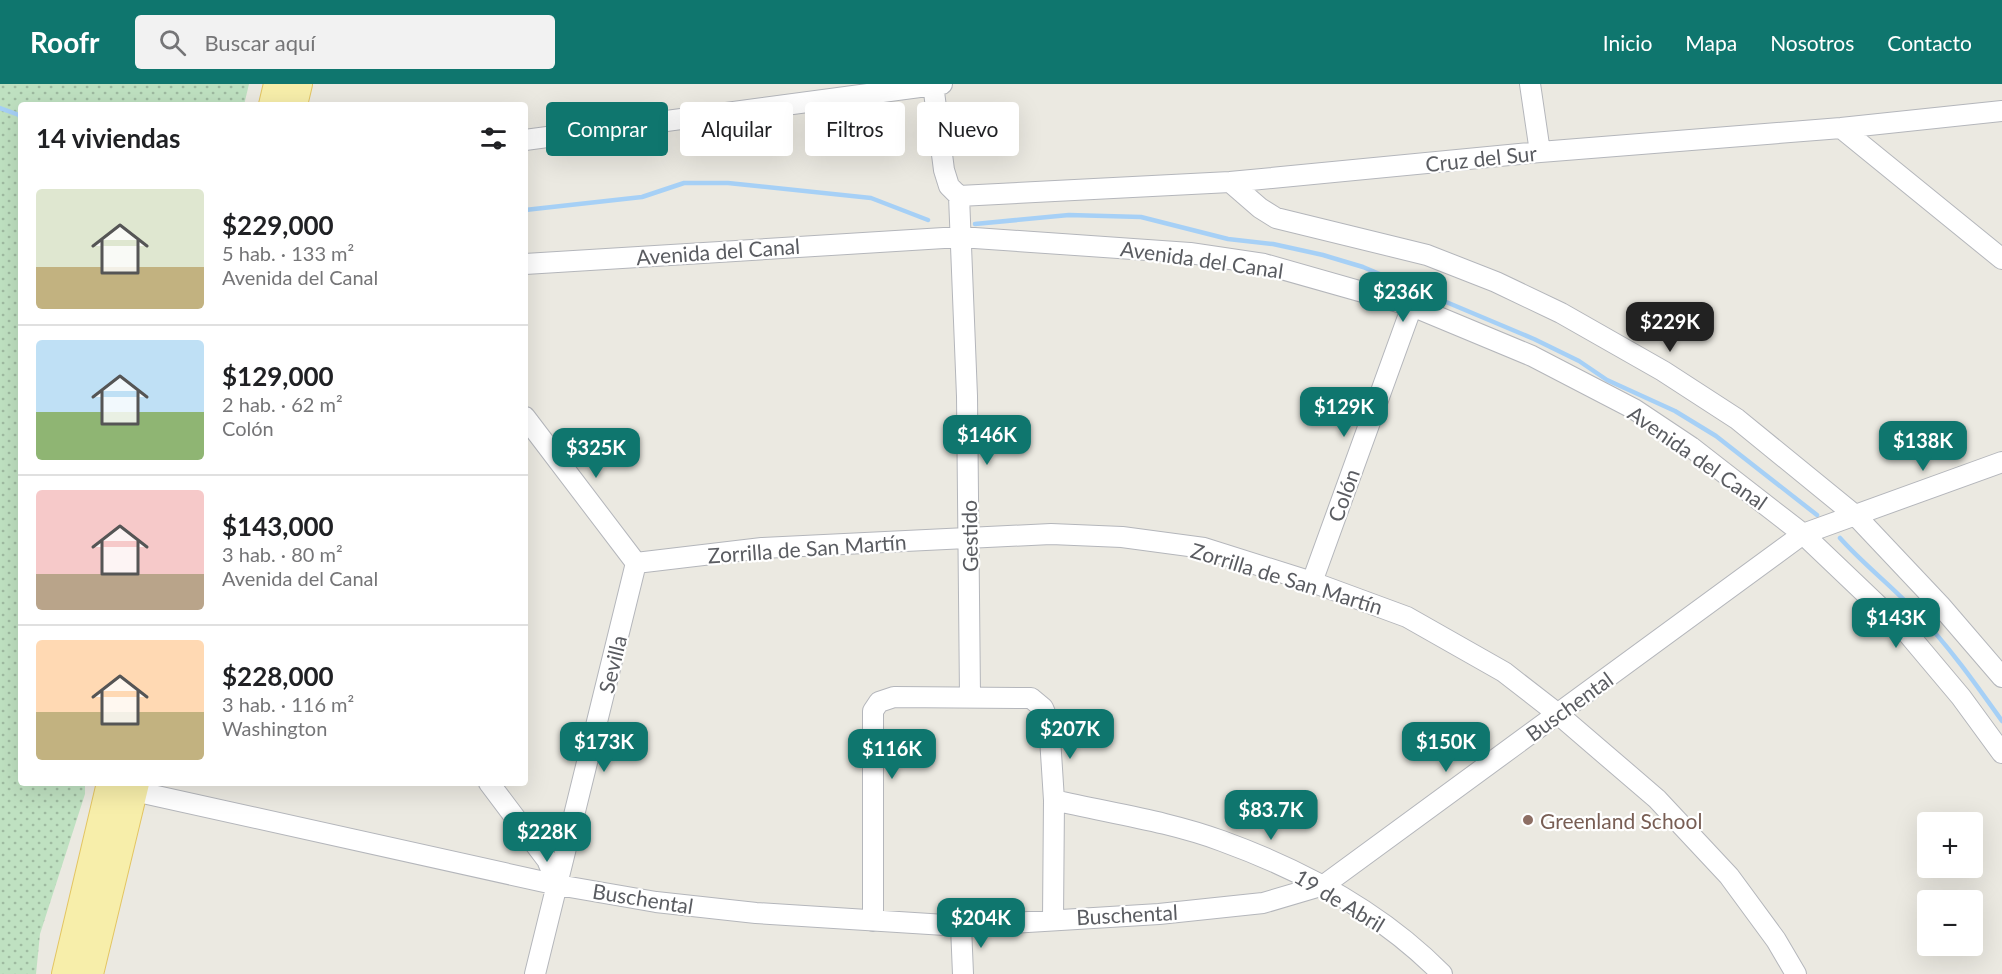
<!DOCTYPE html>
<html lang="es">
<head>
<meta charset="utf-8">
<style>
  :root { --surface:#fff; --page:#f2f2f2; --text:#202124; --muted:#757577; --line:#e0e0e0; --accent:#0f766e }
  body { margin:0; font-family:Lato,sans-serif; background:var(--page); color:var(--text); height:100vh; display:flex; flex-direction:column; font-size:22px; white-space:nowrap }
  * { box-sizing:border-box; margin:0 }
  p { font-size:20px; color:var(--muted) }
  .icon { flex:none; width:33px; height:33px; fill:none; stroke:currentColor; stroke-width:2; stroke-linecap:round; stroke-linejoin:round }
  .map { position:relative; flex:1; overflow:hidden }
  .details { position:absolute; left:18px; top:18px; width:510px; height:684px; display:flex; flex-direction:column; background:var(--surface); border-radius:6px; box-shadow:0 6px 24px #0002 }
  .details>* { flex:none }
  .guide { position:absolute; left:546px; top:18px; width:570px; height:54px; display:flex; gap:12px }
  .fabs { position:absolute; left:1917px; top:728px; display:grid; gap:12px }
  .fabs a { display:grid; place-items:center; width:66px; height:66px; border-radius:6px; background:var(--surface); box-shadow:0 6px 24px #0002; font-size:30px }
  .price { position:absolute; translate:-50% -51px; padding:0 14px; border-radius:12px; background:var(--accent); color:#fff; font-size:20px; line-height:39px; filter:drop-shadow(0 2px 3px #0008) }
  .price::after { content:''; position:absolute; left:50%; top:36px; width:18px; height:14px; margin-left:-9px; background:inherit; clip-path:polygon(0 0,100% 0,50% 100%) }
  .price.current { background:#222; color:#fff }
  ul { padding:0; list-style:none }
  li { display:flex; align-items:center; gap:18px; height:150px; padding:0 18px }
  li+li { border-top:2px solid var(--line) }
  li span { display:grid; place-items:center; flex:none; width:168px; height:120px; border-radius:6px; color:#555 }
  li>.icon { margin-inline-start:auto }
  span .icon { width:72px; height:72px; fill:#fffc; stroke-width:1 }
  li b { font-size:26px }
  h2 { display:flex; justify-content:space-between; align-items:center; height:72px; padding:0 18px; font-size:26px }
  .tag { padding:0 21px; border-radius:6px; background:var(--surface); box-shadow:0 6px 24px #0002; font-size:21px; line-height:54px }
  .tag.current { background:var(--accent); color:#fff }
  header { display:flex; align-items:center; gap:36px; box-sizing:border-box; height:84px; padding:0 30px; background:var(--accent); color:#fff }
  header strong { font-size:28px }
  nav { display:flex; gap:33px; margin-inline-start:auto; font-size:21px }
  .search { width:420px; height:54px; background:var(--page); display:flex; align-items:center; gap:15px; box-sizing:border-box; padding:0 21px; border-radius:6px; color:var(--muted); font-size:22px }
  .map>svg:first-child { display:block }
</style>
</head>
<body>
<header>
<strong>Roofr</strong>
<div class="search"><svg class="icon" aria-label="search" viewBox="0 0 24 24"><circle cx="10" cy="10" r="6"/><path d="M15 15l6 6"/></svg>Buscar aquí</div>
<nav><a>Inicio</a><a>Mapa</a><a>Nosotros</a><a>Contacto</a></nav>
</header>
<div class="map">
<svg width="2002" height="890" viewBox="0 0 2002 890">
  <defs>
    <pattern id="grass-dots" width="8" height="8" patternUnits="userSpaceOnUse" patternTransform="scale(1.5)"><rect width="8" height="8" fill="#bfe1c1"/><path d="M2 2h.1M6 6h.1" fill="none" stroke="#9ebaa0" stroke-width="1.8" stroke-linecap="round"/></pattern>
  </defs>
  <rect width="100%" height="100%" fill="#ebe9e1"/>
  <path fill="url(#grass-dots)" d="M0 0H249L244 21H21V699H85V710L40 850 36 890H0Z"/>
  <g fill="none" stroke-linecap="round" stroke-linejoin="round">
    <path stroke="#a6d0f6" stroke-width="4.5" d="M0 24 19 31 21 35
      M525 126 642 113 684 99H728L871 114 928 136
      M975 140 1069 131 1141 133 1228 155 1273 160 1323 171 1363 183 1534 255 1579 277 1607 296 1675 327 1716 352 1817 431
      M1840 454C1864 481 1892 502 1916 528 1948 561 1975 599 2002 637"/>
    <defs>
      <path id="minor" d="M933 0 944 86 949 102 959 112
        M1530 0 1540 68
        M1841 44 2002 175
        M525 56 942 0
        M1230 98 1260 124 1276 134 1427 171 1496 198 1561 229 1663 287 1737 335 1856 432 1940 521 2002 593
        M959 112 1230 98 1540 68 1841 44 2002 27
        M959 112 967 312 970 612
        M525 180 960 153 1190 169 1264 180 1412 222 1532 272 1634 325 1691 363 1803 450 1908 550 1961 613 2002 669
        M525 333 636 479
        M636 479 762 464 1051 450 1122 453 1204 464 1312 498 1407 533 1504 588 1558 630 1657 715 1729 792 1776 856 1796 890
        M1312 498 1412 222
        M489 699 547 776 558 801
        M134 707 558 801 656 818 756 829 961 842 1159 830 1263 819 1324 801 1803 450 2002 378
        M1054 716C1109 729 1168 737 1222 757 1302 786 1382 829 1442 890
        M873 837V627L879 618 894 613 1031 614 1043 624 1049 638 1054 716 1053 835
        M961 842 963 890
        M535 890 636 479"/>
      <path id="major" d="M272 21 277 0
        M294 21 299 0
        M65 890 110 699
        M90 890 136 699"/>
    </defs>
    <use href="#minor" stroke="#b4b6bb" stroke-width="22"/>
    <use href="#major" stroke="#e3c562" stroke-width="28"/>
    <use href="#minor" stroke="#fff" stroke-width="20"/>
    <use href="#major" stroke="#f7eeaa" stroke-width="26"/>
  </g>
  <circle fill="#8d6e63" stroke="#fff" stroke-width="2" cx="1528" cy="736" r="6"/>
  <g text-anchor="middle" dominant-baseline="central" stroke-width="4.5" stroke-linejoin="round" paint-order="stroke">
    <g font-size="21" fill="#5a5c61" stroke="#fff">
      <text transform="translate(1481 74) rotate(-6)">Cruz del Sur</text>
      <text transform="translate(718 167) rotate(-4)">Avenida del Canal</text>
      <text transform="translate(1202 175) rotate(8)">Avenida del Canal</text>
      <text transform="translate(1698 373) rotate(35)">Avenida del Canal</text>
      <text transform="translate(1343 411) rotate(-70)">Colón</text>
      <text transform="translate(969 452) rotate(-91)">Gestido</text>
      <text transform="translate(807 464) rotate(-4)">Zorrilla de San Martín</text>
      <text transform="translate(1287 494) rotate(17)">Zorrilla de San Martín</text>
      <text transform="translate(612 580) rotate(-76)">Sevilla</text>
      <text transform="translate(1569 622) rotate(-36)">Buschental</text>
      <text transform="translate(643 814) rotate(9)">Buschental</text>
      <text transform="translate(1340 816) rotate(31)">19 de Abril</text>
      <text transform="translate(1127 830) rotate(-3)">Buschental</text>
    </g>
    <g font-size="21" fill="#785e54" stroke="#fff" text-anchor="start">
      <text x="1540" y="736">Greenland School</text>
    </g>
  </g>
</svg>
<div class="fabs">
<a>+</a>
<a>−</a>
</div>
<b class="price" style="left:1403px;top:239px">$236K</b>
<b class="price current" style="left:1670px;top:269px">$229K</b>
<b class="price" style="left:1344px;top:354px">$129K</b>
<b class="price" style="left:987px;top:382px">$146K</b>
<b class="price" style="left:1923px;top:388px">$138K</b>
<b class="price" style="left:596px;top:395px">$325K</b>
<b class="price" style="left:1896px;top:565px">$143K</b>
<b class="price" style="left:1070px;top:676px">$207K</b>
<b class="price" style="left:604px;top:689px">$173K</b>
<b class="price" style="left:1446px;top:689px">$150K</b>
<b class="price" style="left:892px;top:696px">$116K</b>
<b class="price" style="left:1271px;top:757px">$83.7K</b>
<b class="price" style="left:547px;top:779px">$228K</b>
<b class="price" style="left:981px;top:865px">$204K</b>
<div class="guide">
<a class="tag current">Comprar</a>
<a class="tag">Alquilar</a>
<a class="tag">Filtros</a>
<a class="tag">Nuevo</a>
</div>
<section class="details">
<h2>14 viviendas<svg class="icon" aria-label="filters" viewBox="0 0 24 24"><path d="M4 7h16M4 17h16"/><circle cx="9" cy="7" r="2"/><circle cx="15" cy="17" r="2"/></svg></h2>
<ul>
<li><span style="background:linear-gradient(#dfe7d0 65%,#c2b280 0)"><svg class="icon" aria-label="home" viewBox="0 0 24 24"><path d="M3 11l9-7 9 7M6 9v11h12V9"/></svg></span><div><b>$229,000</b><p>5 hab. · 133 m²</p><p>Avenida del Canal</p></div></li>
<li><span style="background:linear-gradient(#bfe0f5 60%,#8fb573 0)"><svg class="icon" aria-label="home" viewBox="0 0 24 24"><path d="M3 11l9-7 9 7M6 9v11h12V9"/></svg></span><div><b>$129,000</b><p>2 hab. · 62 m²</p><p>Colón</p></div></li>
<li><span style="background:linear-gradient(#f6c9c9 70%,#b9a48a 0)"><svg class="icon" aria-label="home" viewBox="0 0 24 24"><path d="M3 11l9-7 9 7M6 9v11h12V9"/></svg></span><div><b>$143,000</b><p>3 hab. · 80 m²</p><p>Avenida del Canal</p></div></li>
<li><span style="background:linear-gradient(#ffd9b3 60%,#c2b280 0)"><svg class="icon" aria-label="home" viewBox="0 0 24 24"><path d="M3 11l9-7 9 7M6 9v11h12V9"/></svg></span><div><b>$228,000</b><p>3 hab. · 116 m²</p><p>Washington</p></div></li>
</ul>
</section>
</div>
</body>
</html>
